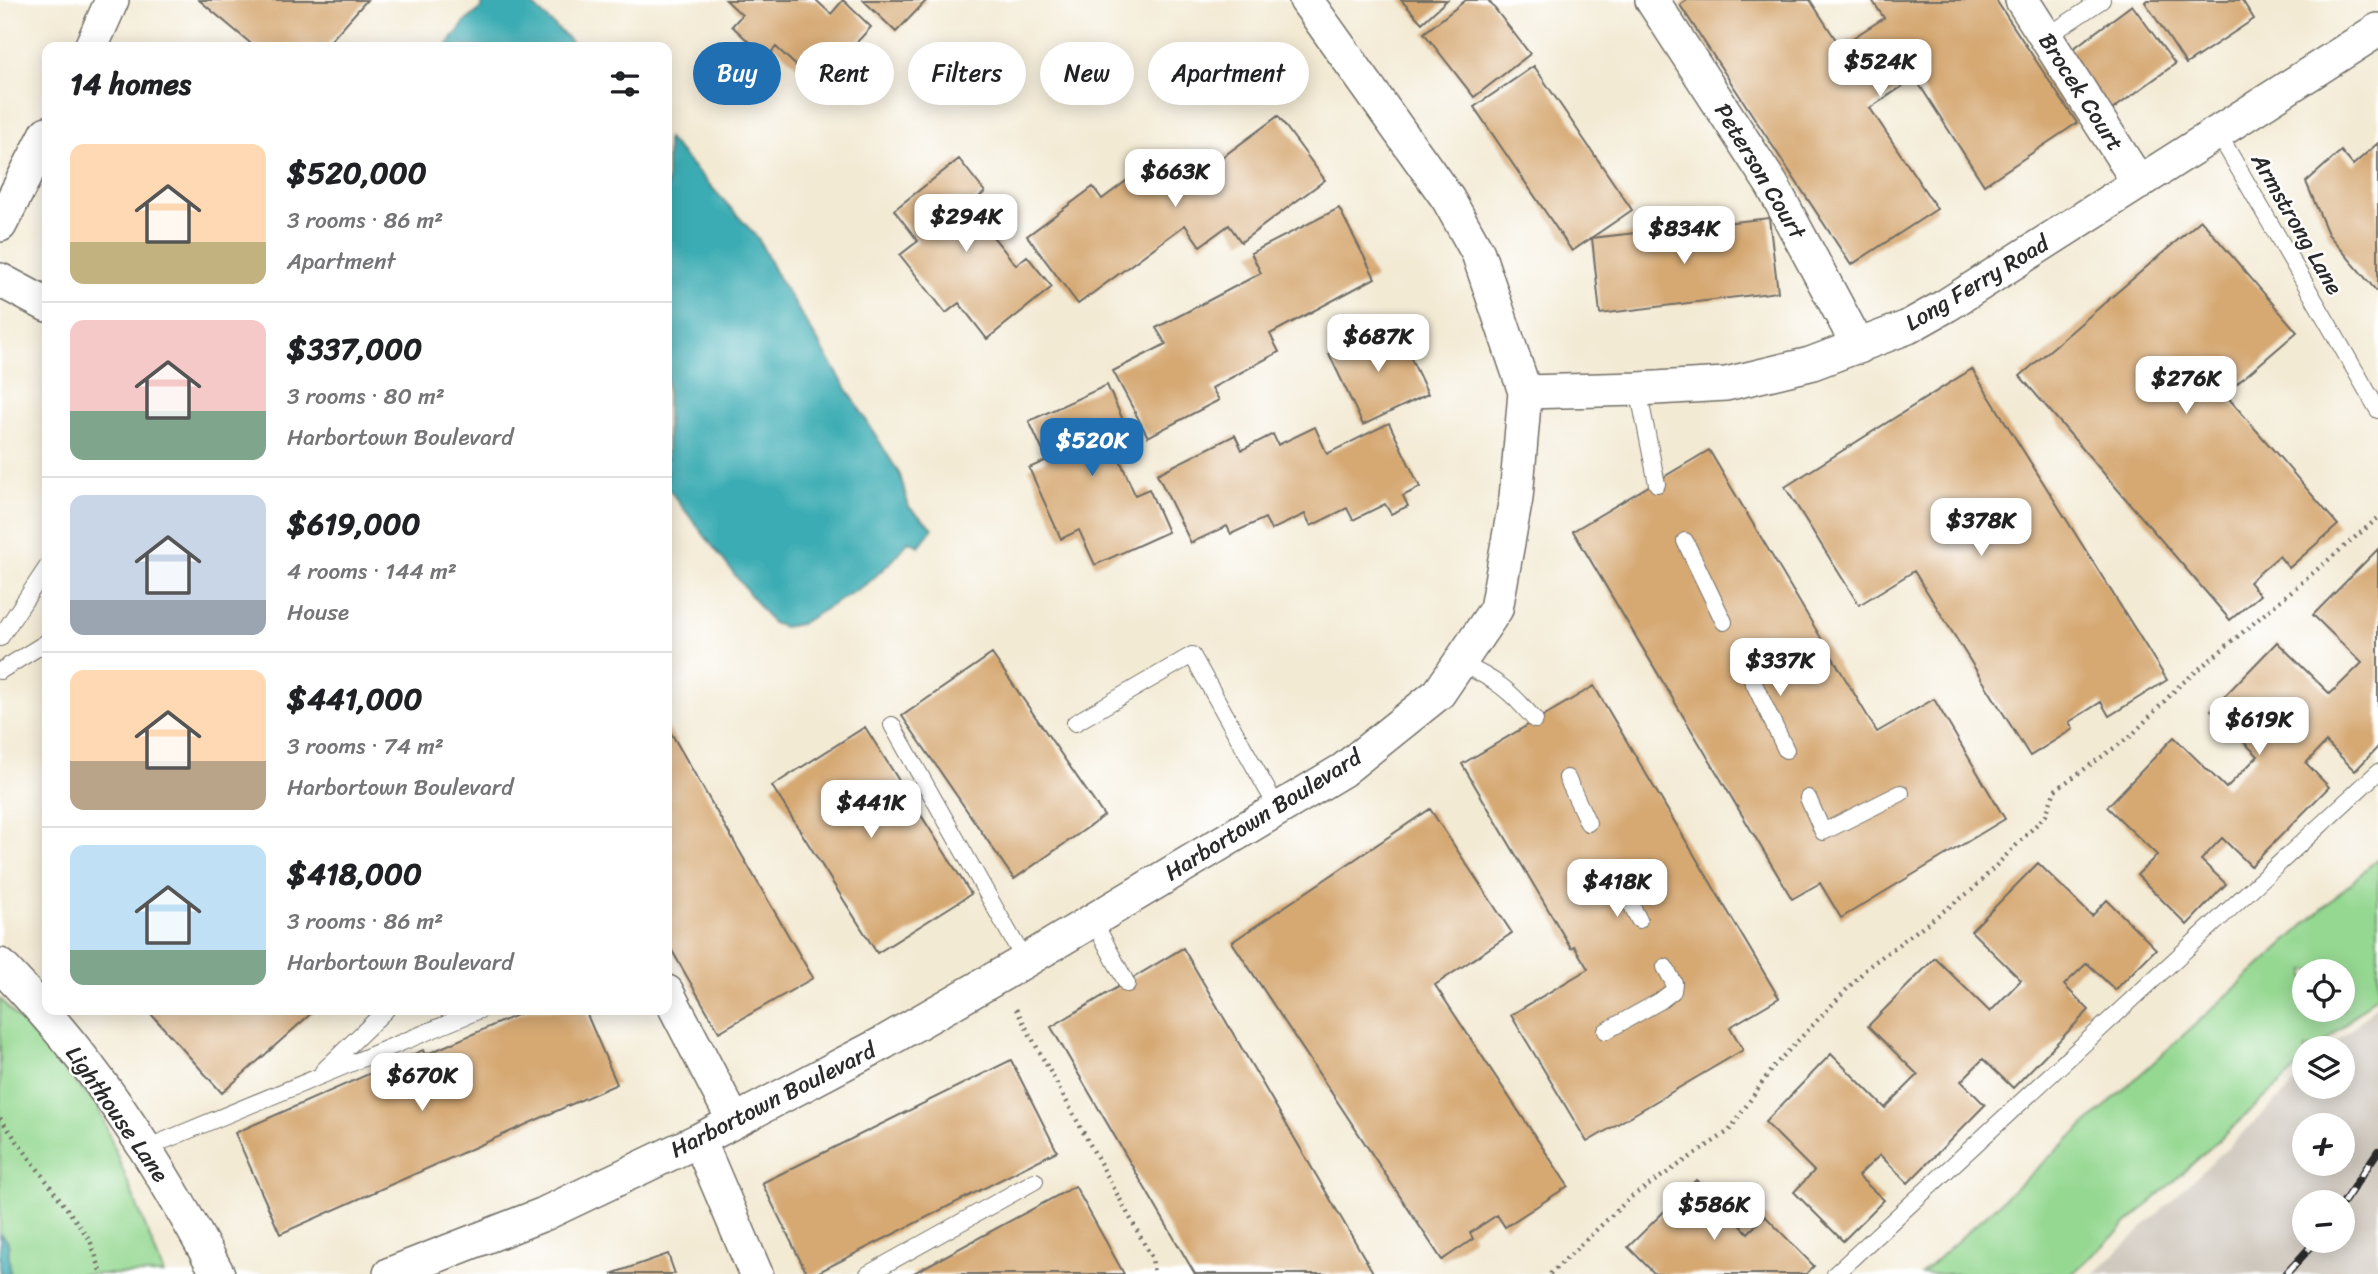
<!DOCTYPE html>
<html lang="en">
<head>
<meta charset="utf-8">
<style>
  :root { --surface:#fff; --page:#f2f2f2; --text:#202124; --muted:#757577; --line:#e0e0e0; --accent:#1f6fb2 }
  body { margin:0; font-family:Sriracha,sans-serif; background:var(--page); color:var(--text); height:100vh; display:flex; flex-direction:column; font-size:26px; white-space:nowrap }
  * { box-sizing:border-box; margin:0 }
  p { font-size:23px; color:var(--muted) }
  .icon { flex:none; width:38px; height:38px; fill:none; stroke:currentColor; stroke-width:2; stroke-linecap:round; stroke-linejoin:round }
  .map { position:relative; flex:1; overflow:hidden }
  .drawer { position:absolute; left:42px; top:42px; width:630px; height:973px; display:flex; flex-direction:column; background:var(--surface); border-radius:14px; box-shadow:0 4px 18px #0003 }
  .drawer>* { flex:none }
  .guide { position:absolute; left:693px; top:42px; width:665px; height:63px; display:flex; gap:14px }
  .tools { position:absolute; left:2292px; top:959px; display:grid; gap:14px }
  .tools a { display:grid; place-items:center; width:63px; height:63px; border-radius:50%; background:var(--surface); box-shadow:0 4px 18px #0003; font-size:35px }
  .price { position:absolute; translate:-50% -60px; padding:0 16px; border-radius:14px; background:#fff; color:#222; font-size:23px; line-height:46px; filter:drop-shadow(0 2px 4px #0008) }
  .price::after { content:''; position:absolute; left:50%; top:42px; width:21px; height:16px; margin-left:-10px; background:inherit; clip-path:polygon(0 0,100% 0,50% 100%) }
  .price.current { background:var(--accent); color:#fff }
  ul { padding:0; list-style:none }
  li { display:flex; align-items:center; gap:21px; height:175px; padding:0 28px }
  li+li { border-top:2px solid var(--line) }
  li span { display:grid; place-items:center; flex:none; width:196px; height:140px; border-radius:14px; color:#555 }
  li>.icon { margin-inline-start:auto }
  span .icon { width:84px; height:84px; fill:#fffc; stroke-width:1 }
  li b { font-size:30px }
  h2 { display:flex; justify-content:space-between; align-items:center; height:84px; padding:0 28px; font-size:30px }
  .tag { padding:0 24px; border-radius:32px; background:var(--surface); box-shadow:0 4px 18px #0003; font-size:24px; line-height:63px }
  .tag.current { background:var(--accent); color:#fff }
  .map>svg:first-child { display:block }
</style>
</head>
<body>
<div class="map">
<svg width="2378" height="1274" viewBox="0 0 2378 1274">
  <rect width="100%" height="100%" fill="#fff"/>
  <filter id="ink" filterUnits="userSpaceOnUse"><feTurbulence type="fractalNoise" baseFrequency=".0143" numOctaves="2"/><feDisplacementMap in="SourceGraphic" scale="14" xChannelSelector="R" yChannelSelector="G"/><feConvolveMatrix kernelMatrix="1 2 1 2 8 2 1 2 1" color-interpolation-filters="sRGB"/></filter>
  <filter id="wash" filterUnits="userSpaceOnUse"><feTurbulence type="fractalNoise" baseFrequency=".00686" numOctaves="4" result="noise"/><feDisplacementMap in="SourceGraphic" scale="28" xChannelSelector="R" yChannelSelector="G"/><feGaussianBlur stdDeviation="1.57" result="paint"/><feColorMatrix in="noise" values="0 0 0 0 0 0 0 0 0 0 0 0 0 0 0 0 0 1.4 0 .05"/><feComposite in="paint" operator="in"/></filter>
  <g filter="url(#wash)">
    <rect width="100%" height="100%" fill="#f3ead4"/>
    <path fill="#cbc3b8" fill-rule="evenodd" d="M2378 1004V1274H2094L2305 1074V1087H2343V1048H2331ZM2305 1125H2343V1164H2305ZM2305 1202H2343V1241H2305Z"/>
    <path fill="#94d891" stroke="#60825e" stroke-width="2" fill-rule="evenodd" d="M2378 858V994L2319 1048H2305V1061L2072 1274H1921ZM2305 971H2343V1010H2305Z
      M0 999 98 1107 164 1274H10L8 1242 0 1234Z"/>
    <path fill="#3aacb3" stroke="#326c6f" stroke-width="2" d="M480 0H527L577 47H446L466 21 482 8Z
      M667 138 758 238 775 272 900 475 909 507 933 528 919 546 909 541 894 559 868 583 800 624 783 627 772 623 667 487Z
      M0 1234 8 1242 10 1274H0Z"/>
    <g id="blocks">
      <path fill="#d6a973" d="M199 0H367L325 47H255Z
        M726 0H816L831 14 843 0 871 27 817 85 776 47 766 58 732 26 742 15Z
        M863 0H927L896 32Z
        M1401 0H1447L1422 23Z
        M1466 0H1488L1530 54 1474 97 1424 33Z
        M1687 0H1810L1840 46 1884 18 1872 0H1996L2077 123 1984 185 1915 78 1870 108 1937 209 1851 265 1680 5Z
        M2147 0H2242L2254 19 2186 64 2145 2Z
        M2132 5 2175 64 2109 112 2066 54Z
        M1534 66 1632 210 1572 251 1474 107Z
        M1278 116 1325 180 1241 242 1229 225 1200 246 1185 225 1078 304 1027 236 1093 187 1102 199 1133 176 1141 186 1170 163 1186 184Z
        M2378 143V293L2328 234 2306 182 2341 151 2353 165Z
        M959 159 985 192 968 206 1016 265 1027 256 1052 287 987 339 959 303 946 313 900 255 918 241 894 210Z
        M1339 208 1375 278 1270 334 1279 352 1212 388 1219 400 1148 437 1113 371 1166 344 1156 328 1261 273 1251 253Z
        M1769 218 1778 292 1600 314 1592 238Z
        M2201 220 2297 332 2225 394 2338 525 2289 568 2279 556 2249 582 2260 595 2230 620 2020 376Z
        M1394 323 1428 394 1363 425 1329 354Z
        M1972 369 2167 680 2109 716 2101 702 2069 722 2073 729 2030 756 1914 571 1859 605 1785 487Z
        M1107 385 1128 431 1111 439 1135 495 1149 489 1168 532 1095 565 1079 530 1061 539 1029 468 1047 460 1029 421Z
        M1389 423 1420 487 1403 496 1408 506 1391 514 1385 504 1353 520 1347 508 1311 526 1305 514 1271 530 1265 518 1231 534 1227 526 1191 543 1157 474 1235 435 1242 450 1273 434 1278 445 1315 427 1327 454Z
        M1709 450 1877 732 1934 699 2005 819 1841 918 1820 883 1792 899 1573 531Z
        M2378 549V747L2355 771 2326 742 2306 763 2329 787 2251 866 2222 838 2201 860 2226 884 2187 925 2137 875 2157 855 2107 807 2174 737 2226 788 2258 756 2211 710 2277 642 2330 694 2362 663 2313 615Z
        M992 654 1104 816 1014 879 902 716Z
        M1594 686 1779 998 1730 1027 1743 1050 1587 1142 1511 1015 1588 969 1574 946 1571 948 1462 764Z
        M667 726 813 978 719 1032 667 942Z
        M865 727 971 894 877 953 772 786Z
        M1430 809 1512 933 1435 985 1568 1186 1505 1227 1497 1215 1470 1233 1473 1239 1442 1260 1232 942Z
        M2038 863 2092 916 2107 900 2156 949 2115 990 2087 963 2064 985 2089 1010 2013 1088 1983 1059 1961 1081 1985 1105 1908 1183 1880 1155 1858 1176 1884 1200 1843 1241 1794 1192 1814 1171 1765 1122 1831 1054 1885 1108 1918 1075 1868 1026 1935 958 1990 1012 2021 980 1971 931Z
        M1183 948 1374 1274H1195L1051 1027Z
        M156 1010H315L222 1093 151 1014Z
        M528 1010H585L617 1084 280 1234 235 1133 423 1050 425 1055Z
        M1011 1060 1057 1151 815 1274H807L762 1183Z
        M1696 1180 1748 1233 1765 1216 1814 1266 1806 1274H1655L1628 1247Z
        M1075 1186 1124 1274H912Z
        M668 1254 675 1274H611Z"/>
    </g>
  </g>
  <g filter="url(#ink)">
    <use href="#blocks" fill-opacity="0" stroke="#716e66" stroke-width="2"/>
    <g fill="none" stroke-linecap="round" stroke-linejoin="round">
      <defs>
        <path id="lane" d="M2046 37 2102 0
          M2218 133 2378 410
          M1638 389 1657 484
          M1685 541 1724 622
          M0 638 47 567
          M1460 663C1496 680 1509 689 1535 720
          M1747 669 1786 750
          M0 671 47 642
          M1075 723 1192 655 1278 809
          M892 725 1025 961
          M1567 778 1588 823
          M1808 798 1823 832 1901 793
          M1615 872 1639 920
          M1093 920 1127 984
          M1606 1031 1660 1001 1673 991 1674 983 1665 967
          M323 1071 386 1010
          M144 1149 480 1010
          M868 1274 1035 1181
          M1835 1274 2378 772"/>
        <path id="street" d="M1652 0 1772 185 1859 347
          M2022 0 2139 183
          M91 47 112 0
          M0 225 47 133
          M0 280 47 305
          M1525 392 1638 389 1726 384 1810 364 1908 327 1947 305 2378 30
          M0 965C18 984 37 1004 54 1024 119 1100 171 1187 218 1274
          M667 992 734 1121
          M699 1140 756 1274
          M390 1274 544 1214 699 1140 883 1043 1025 961 1343 770 1439 693 1496 609 1516 498 1525 392 1478 253 1448 199 1306 0"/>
      </defs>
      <use href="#lane" stroke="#716e66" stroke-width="18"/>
      <use href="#street" stroke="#716e66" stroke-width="36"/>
      <path stroke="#716e66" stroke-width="4.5" stroke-dasharray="2 5" stroke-linecap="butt" d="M1016 1009 1152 1258 1154 1274
        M0 1118 90 1240 102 1274
        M1550 1274 1631 1197 1729 1131 1773 1067 1868 967 1972 890 2046 815 2055 790 2131 736 2179 686 2378 518"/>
      <use href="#lane" stroke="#fff" stroke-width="16"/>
      <use href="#street" stroke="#fff" stroke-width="33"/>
      <defs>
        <path id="rail" d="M2343 1203 2378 1151
          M2286 1274 2316 1241"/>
      </defs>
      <use href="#rail" stroke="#2b2b2b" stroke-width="8"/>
      <use href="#rail" stroke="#fff" stroke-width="5" stroke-dasharray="16" stroke-linecap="butt"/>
    </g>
  </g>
  <g text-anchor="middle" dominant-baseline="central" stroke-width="5" stroke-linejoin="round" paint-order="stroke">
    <g font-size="23" fill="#2b2b2b" stroke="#fff">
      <text transform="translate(2081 92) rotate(57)">Brocek Court</text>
      <text transform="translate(1760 171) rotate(59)">Peterson Court</text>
      <text transform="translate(2297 224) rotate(60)">Armstrong Lane</text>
      <text transform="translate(1977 283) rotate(-31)">Long Ferry Road</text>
      <text transform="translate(1263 815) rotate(-32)">Harbortown Boulevard</text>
      <text transform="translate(773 1100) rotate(-27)">Harbortown Boulevard</text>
      <text transform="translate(117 1114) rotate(55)">Lighthouse Lane</text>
    </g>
  </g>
</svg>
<div class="tools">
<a><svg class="icon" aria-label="locate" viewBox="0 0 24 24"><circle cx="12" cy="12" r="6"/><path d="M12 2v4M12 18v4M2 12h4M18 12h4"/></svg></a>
<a><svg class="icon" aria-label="layers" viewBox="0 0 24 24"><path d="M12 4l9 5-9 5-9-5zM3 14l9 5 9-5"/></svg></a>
<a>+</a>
<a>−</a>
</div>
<b class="price" style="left:1880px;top:99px">$524K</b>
<b class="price" style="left:1175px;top:209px">$663K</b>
<b class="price" style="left:966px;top:254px">$294K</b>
<b class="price" style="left:1684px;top:266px">$834K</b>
<b class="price" style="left:1378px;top:374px">$687K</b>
<b class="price" style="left:2186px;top:416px">$276K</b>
<b class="price current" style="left:1092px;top:478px">$520K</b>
<b class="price" style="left:1981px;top:558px">$378K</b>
<b class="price" style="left:1780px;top:698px">$337K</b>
<b class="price" style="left:2259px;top:757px">$619K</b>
<b class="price" style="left:871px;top:840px">$441K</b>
<b class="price" style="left:1617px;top:919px">$418K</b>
<b class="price" style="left:422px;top:1113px">$670K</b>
<b class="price" style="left:1714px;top:1242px">$586K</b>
<div class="guide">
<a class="tag current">Buy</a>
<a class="tag">Rent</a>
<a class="tag">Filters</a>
<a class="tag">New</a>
<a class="tag">Apartment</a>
</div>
<section class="drawer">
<h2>14 homes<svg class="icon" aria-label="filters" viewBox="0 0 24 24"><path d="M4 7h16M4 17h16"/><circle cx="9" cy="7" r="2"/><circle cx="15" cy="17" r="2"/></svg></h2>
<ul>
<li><span style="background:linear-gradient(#ffd9b3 70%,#c2b280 0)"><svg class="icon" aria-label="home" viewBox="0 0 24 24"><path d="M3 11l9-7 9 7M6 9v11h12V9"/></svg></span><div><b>$520,000</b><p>3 rooms · 86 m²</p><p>Apartment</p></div></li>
<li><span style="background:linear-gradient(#f6c9c9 65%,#7fa58c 0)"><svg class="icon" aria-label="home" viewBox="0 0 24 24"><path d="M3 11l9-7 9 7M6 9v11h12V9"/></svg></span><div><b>$337,000</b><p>3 rooms · 80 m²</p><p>Harbortown Boulevard</p></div></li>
<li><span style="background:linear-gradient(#c9d6e8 75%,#9aa5b1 0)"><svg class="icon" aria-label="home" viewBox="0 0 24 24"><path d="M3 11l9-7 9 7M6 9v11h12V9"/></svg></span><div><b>$619,000</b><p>4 rooms · 144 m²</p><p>House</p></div></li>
<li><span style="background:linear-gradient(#ffd9b3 65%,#b9a48a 0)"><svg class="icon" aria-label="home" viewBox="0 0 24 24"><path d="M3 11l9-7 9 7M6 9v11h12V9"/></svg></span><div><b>$441,000</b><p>3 rooms · 74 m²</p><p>Harbortown Boulevard</p></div></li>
<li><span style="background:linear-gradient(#bfe0f5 75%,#7fa58c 0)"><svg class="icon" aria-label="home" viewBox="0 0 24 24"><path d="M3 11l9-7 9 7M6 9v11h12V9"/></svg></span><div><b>$418,000</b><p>3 rooms · 86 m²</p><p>Harbortown Boulevard</p></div></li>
</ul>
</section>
</div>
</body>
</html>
